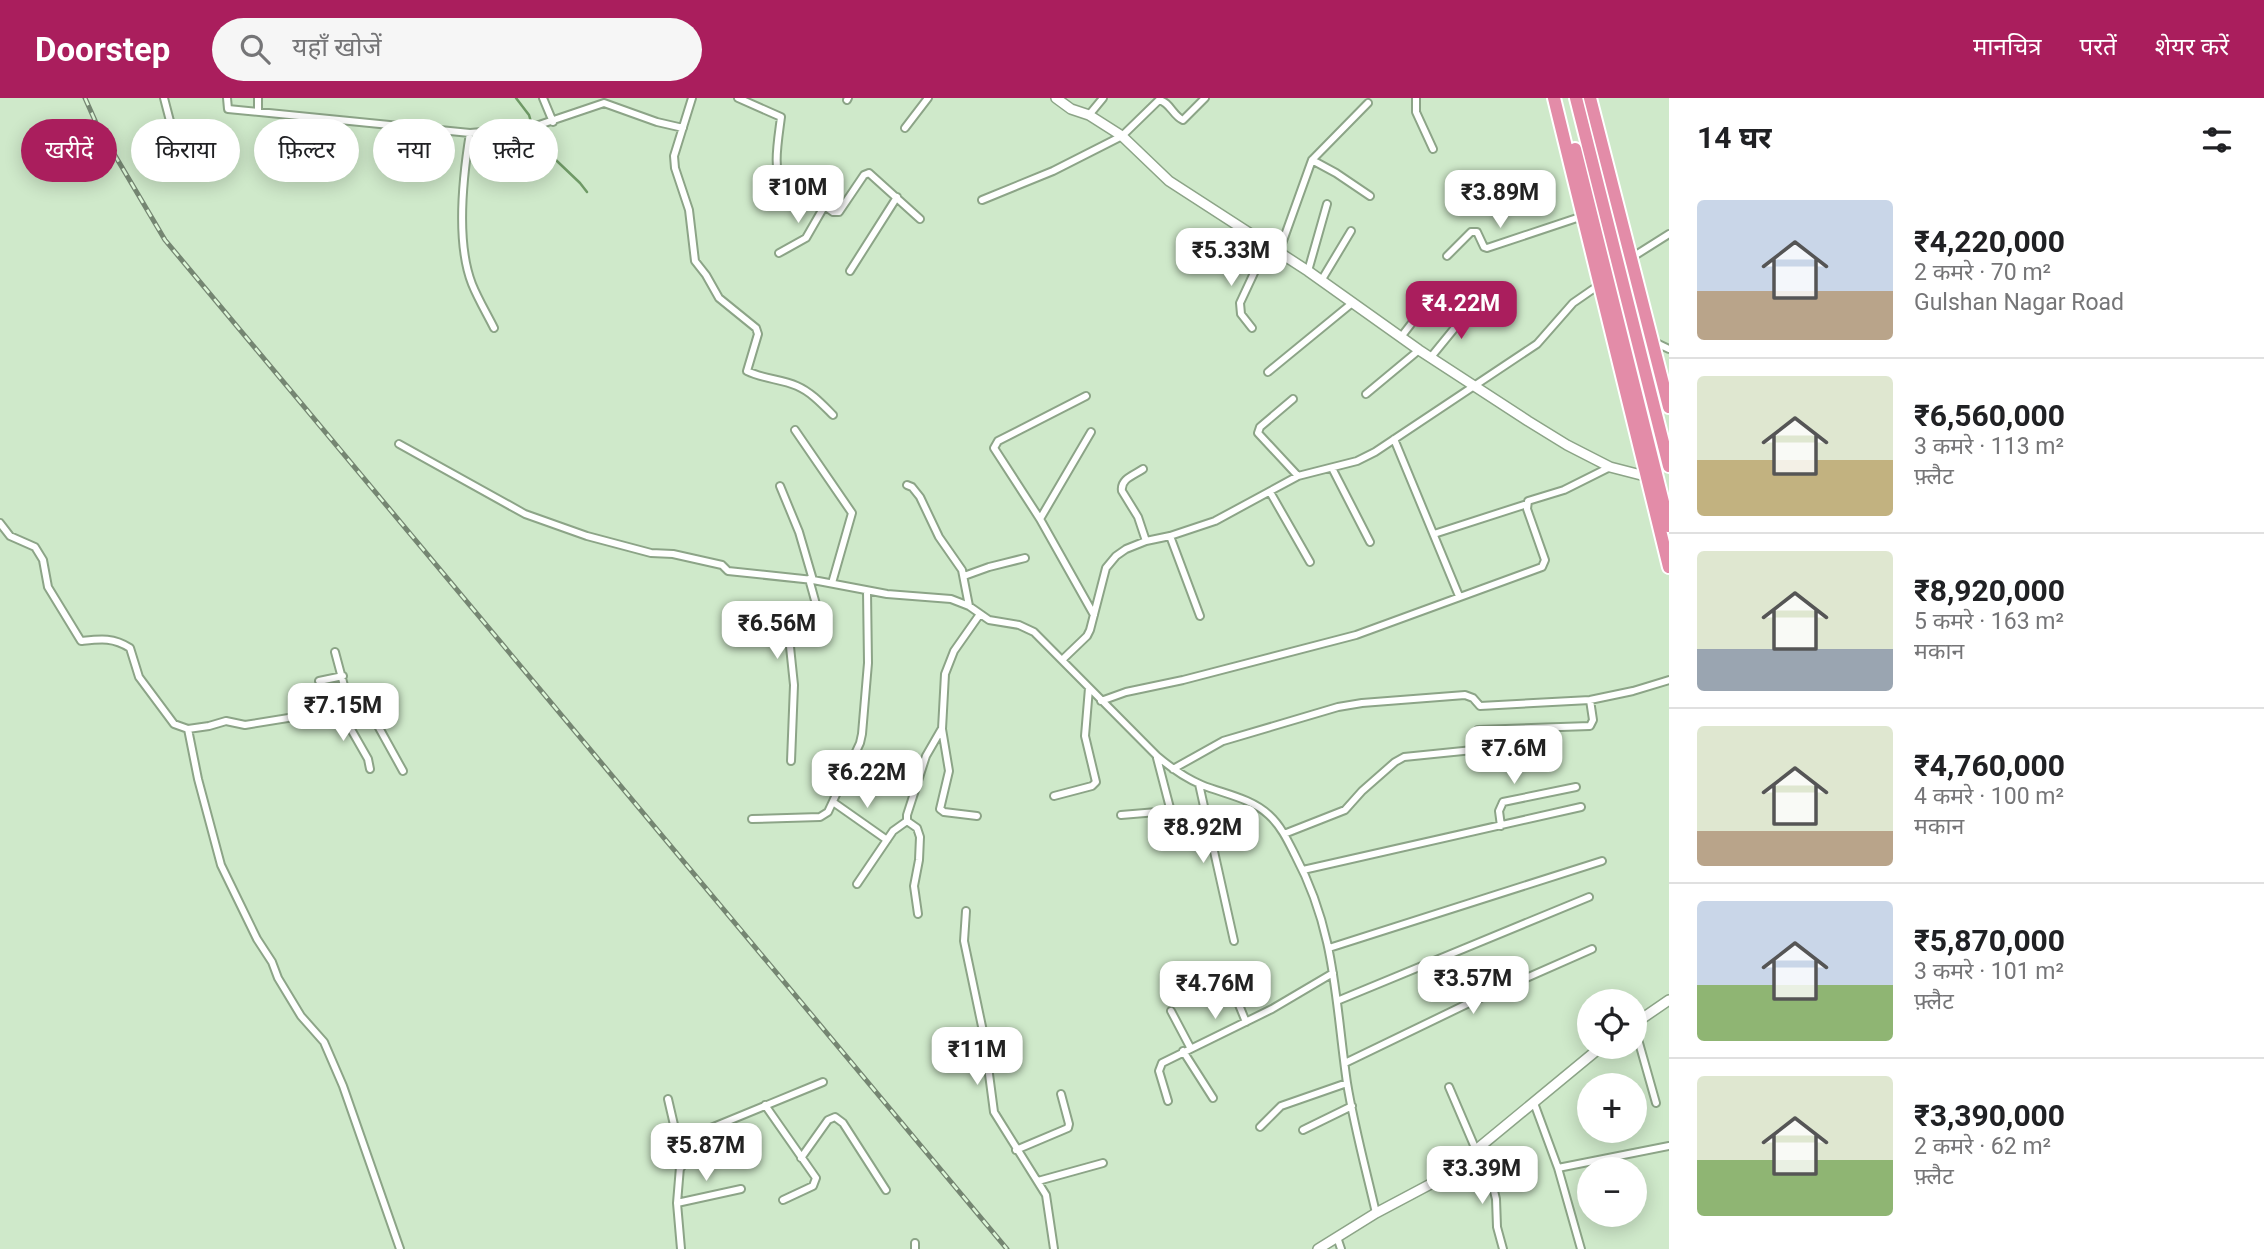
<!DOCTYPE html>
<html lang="hi">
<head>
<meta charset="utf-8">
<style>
  :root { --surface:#fff; --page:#f6f6f6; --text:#202124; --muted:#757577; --line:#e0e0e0; --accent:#aa1e5d }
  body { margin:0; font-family:Roboto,"Noto Sans Devanagari",sans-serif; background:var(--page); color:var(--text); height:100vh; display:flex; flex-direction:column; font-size:26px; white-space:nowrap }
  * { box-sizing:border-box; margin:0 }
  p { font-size:23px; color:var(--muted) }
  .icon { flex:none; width:38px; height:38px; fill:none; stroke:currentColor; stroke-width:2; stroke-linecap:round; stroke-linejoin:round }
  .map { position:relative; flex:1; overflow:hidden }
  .sheet { display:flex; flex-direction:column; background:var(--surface); width:595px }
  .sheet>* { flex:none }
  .banner { position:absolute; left:21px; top:21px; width:665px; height:63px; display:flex; gap:14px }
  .tools { position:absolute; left:1577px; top:891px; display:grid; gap:14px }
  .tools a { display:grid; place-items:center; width:70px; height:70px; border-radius:50%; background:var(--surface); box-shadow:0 4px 18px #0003; font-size:35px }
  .price { position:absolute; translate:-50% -60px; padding:0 16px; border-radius:14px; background:#fff; color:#222; font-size:23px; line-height:46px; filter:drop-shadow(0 2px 4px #0008) }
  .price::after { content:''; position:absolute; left:50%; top:42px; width:21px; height:16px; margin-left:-10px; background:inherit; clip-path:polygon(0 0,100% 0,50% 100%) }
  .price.current { background:var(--accent); color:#fff }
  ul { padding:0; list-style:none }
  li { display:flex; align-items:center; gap:21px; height:175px; padding:0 28px }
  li+li { border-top:2px solid var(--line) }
  li span { display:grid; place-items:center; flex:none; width:196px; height:140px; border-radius:7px; color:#555 }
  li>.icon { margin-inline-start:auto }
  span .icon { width:84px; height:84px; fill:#fffc; stroke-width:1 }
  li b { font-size:30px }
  h2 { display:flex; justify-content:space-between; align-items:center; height:84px; padding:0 28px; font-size:30px }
  .chip { padding:0 24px; border-radius:32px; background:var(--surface); box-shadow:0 4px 18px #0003; font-size:24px; line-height:63px }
  .chip.current { background:var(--accent); color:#fff }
  header { display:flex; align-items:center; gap:42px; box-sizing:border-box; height:98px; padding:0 35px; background:var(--accent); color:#fff }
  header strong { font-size:33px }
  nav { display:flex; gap:38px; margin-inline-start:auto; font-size:24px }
  .search { width:490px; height:63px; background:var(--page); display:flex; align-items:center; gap:18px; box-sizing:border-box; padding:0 24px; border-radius:38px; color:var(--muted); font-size:26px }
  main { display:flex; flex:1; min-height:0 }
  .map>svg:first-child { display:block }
</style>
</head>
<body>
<header>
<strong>Doorstep</strong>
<div class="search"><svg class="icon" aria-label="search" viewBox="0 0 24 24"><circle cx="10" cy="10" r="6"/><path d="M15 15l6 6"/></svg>यहाँ खोजें</div>
<nav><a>मानचित्र</a><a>परतें</a><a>शेयर करें</a></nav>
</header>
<main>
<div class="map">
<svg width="1669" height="1151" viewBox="0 0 1669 1151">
  <rect width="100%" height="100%" fill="#cfe9ca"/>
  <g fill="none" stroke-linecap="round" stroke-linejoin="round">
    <path stroke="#6f9a66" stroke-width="2.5" d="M516 0 529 17 537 44 580 85 587 94"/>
    <defs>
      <path id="street" d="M164 0 177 50
        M227 0 228 11 470 35 530 30 604 5 657 24 683 30
        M258 0V14
        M543 0 553 24
        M692 0 674 58 675 70 689 112 695 163 706 177 719 200 756 230 758 236 747 273C763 281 781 281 797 288 811 294 822 306 833 317
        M738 0 781 19C778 43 772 71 783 94L799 90 833 114H839L864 77 869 75 920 121
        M1416 0V14L1433 51
        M847 2 848 0
        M1089 17 1103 0
        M905 30 928 0
        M470 35C463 78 456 145 472 186 478 201 487 216 494 230
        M1312 62 1336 75 1370 98
        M982 102 1053 73 1122 38 1159 2C1170 4 1173 18 1183 22L1205 0
        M1279 154 1312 62 1368 5
        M779 155 806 140 825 107
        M1447 158 1471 134H1477L1484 149 1487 150 1583 118
        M1631 160 1669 136
        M850 173 897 99
        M1308 173 1327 106
        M1321 183 1351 133
        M1252 230 1241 216 1240 205 1267 147
        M1401 239 1428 204
        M1652 243 1669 251
        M1431 259 1471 210
        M1268 274 1351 206
        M1366 296 1419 252
        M1086 298 998 343 994 350 1040 421 1094 517
        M1293 301 1260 329 1258 335 1298 378
        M795 332 852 415 832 485
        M1394 341 1459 498
        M399 346 525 416 587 438 651 455 673 456 722 467 728 473 813 482 887 496 951 501 969 508 989 522 1019 527 1034 534 1157 658C1170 669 1185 680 1202 687 1224 696 1251 700 1269 717 1281 728 1288 743 1295 757 1336 834 1335 902 1347 985 1354 1028 1366 1072 1376 1115
        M1332 370 1370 444
        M1143 371C1134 377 1120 381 1122 393L1138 419 1146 443
        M907 387 912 389 920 399 939 439 962 472 969 508
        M780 388 799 434 813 482
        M1270 394 1310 464
        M1040 421 1091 334
        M0 425 10 438 35 449 43 462 48 489 81 543C100 541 113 539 130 550L139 579 174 626 188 631 209 628 226 623 245 627 369 607
        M1434 436 1527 406
        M1170 438 1200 518
        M964 478 989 469 1025 460
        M335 554 350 610
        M1062 562 1087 538 1090 532 1106 470 1116 458 1126 451 1146 443 1170 438 1215 423 1298 378 1357 363 1375 354 1537 246 1573 205 1599 187
        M319 583 343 578
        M1101 603 1126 594 1183 582 1356 537 1542 469 1545 462 1527 411 1528 403 1564 392 1610 369
        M367 608 403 673
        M340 612 368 661 370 671
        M188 631 198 681 221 767 257 841 272 864 278 880 301 918 324 944 343 988 400 1151
        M791 663 794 587 789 539 816 530 821 524 809 481
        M1173 671 1223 643 1338 609 1362 605 1465 597 1473 600 1480 608 1590 602 1633 593 1669 582
        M1199 686 1234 843
        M1054 698 1092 688 1096 684 1085 638 1089 590
        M833 704 887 742
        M1121 717 1169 713 1170 710 1157 660
        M977 718 944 714 940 711 949 673 942 631 945 576 954 553 980 516
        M752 721 820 719 828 714 860 645 862 636 868 565 867 493
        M1501 728 1499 713 1503 704 1576 689
        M1284 736 1345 712 1362 693 1395 664 1404 659 1473 652 1478 632 1590 628 1593 622 1590 602
        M1303 772 1581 709
        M857 786 893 733 907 723
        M966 813 964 843 984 938 994 1014 1046 1097 1054 1151
        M918 816 914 788 919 762 920 739 917 730 907 723V717L926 658 941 632
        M1329 850 1602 763
        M1226 875 1246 924
        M1337 903 1589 799
        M1171 913 1190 949
        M1634 927 1656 1005
        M1183 953 1213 1000
        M1345 965 1467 906 1592 851
        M1449 989 1476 1052
        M668 1001 681 1057 677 1105 681 1151
        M1168 1003 1159 973 1162 965 1272 911 1333 875
        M1534 1005 1558 1070 1581 1151
        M765 1007 816 1080 813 1088 783 1102
        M1260 1029 1281 1008 1347 985
        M1303 1032 1352 1008
        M1016 1052 1068 1030 1069 1026 1061 996
        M801 1060 828 1022 835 1019 843 1025 886 1092
        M1466 1060 1493 1089 1496 1101 1497 1129 1503 1151
        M1558 1070 1669 1048
        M680 1071 703 1037 711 1030 823 984
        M1038 1083 1103 1065
        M677 1105 741 1091
        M1337 1139 1341 1151
        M915 1151V1145"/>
      <path id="secondary" d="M1056 0 1071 11 1089 17 1122 38 1169 83 1308 173 1419 252 1528 323 1567 347 1610 369 1645 378
        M1634 926 1669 902
        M1318 1151 1376 1115 1442 1080 1602 948"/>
      <path id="highway" d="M1554 0 1669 469
        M1576 0 1669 368
        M1590 0 1669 309
        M1575 51 1669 428"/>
    </defs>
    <use href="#street" stroke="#8ca487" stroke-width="10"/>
    <use href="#secondary" stroke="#8ca487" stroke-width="12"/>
    <use href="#highway" stroke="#fff" stroke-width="16"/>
    <use href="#street" stroke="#fff" stroke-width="6"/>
    <use href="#secondary" stroke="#fff" stroke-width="9"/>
    <use href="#highway" stroke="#e38ca8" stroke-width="12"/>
    <defs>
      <path id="rail" d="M85 0 97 27 165 142 1007 1151"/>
    </defs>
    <use href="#rail" stroke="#758672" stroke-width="5"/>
    <use href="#rail" stroke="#dcf6d7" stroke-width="2.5" stroke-dasharray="8" stroke-linecap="butt"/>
  </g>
</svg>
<div class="tools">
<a><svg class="icon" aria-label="locate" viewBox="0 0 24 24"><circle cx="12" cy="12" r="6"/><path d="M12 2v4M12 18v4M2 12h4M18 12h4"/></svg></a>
<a>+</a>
<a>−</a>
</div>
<b class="price" style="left:798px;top:127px">₹10M</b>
<b class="price" style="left:1500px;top:132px">₹3.89M</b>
<b class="price" style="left:1231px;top:190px">₹5.33M</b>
<b class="price current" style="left:1461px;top:243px">₹4.22M</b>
<b class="price" style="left:777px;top:563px">₹6.56M</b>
<b class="price" style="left:343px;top:645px">₹7.15M</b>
<b class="price" style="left:1514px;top:688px">₹7.6M</b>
<b class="price" style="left:867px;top:712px">₹6.22M</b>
<b class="price" style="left:1203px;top:767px">₹8.92M</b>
<b class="price" style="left:1473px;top:918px">₹3.57M</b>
<b class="price" style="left:1215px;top:923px">₹4.76M</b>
<b class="price" style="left:977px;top:989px">₹11M</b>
<b class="price" style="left:706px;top:1085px">₹5.87M</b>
<b class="price" style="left:1482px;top:1108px">₹3.39M</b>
<div class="banner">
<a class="chip current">खरीदें</a>
<a class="chip">किराया</a>
<a class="chip">फ़िल्टर</a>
<a class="chip">नया</a>
<a class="chip">फ़्लैट</a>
</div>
</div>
<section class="sheet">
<h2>14 घर<svg class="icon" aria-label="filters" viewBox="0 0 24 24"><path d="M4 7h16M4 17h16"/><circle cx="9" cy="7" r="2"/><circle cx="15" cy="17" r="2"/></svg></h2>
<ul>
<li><span style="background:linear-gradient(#c9d6e8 65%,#b9a48a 0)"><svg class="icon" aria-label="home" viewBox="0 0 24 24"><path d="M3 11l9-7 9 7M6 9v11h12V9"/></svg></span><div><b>₹4,220,000</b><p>2 कमरे · 70 m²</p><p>Gulshan Nagar Road</p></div></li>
<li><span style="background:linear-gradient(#dfe7d0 60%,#c2b280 0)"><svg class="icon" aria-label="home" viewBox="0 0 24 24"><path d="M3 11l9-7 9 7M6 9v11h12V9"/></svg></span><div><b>₹6,560,000</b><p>3 कमरे · 113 m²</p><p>फ़्लैट</p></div></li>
<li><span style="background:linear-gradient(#dfe7d0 70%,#9aa5b1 0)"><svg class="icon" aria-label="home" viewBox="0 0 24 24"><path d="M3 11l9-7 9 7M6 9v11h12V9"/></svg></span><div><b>₹8,920,000</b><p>5 कमरे · 163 m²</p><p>मकान</p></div></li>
<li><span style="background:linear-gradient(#dfe7d0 75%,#b9a48a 0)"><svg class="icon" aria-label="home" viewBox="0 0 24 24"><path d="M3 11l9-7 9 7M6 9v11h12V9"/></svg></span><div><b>₹4,760,000</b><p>4 कमरे · 100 m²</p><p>मकान</p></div></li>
<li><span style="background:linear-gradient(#c9d6e8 60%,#8fb573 0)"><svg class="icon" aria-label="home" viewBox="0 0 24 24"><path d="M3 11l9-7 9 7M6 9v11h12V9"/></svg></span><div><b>₹5,870,000</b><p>3 कमरे · 101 m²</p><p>फ़्लैट</p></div></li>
<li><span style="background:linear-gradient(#dfe7d0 60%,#8fb573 0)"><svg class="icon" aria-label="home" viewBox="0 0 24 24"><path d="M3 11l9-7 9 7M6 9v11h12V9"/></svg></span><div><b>₹3,390,000</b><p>2 कमरे · 62 m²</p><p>फ़्लैट</p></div></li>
</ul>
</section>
</main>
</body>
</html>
